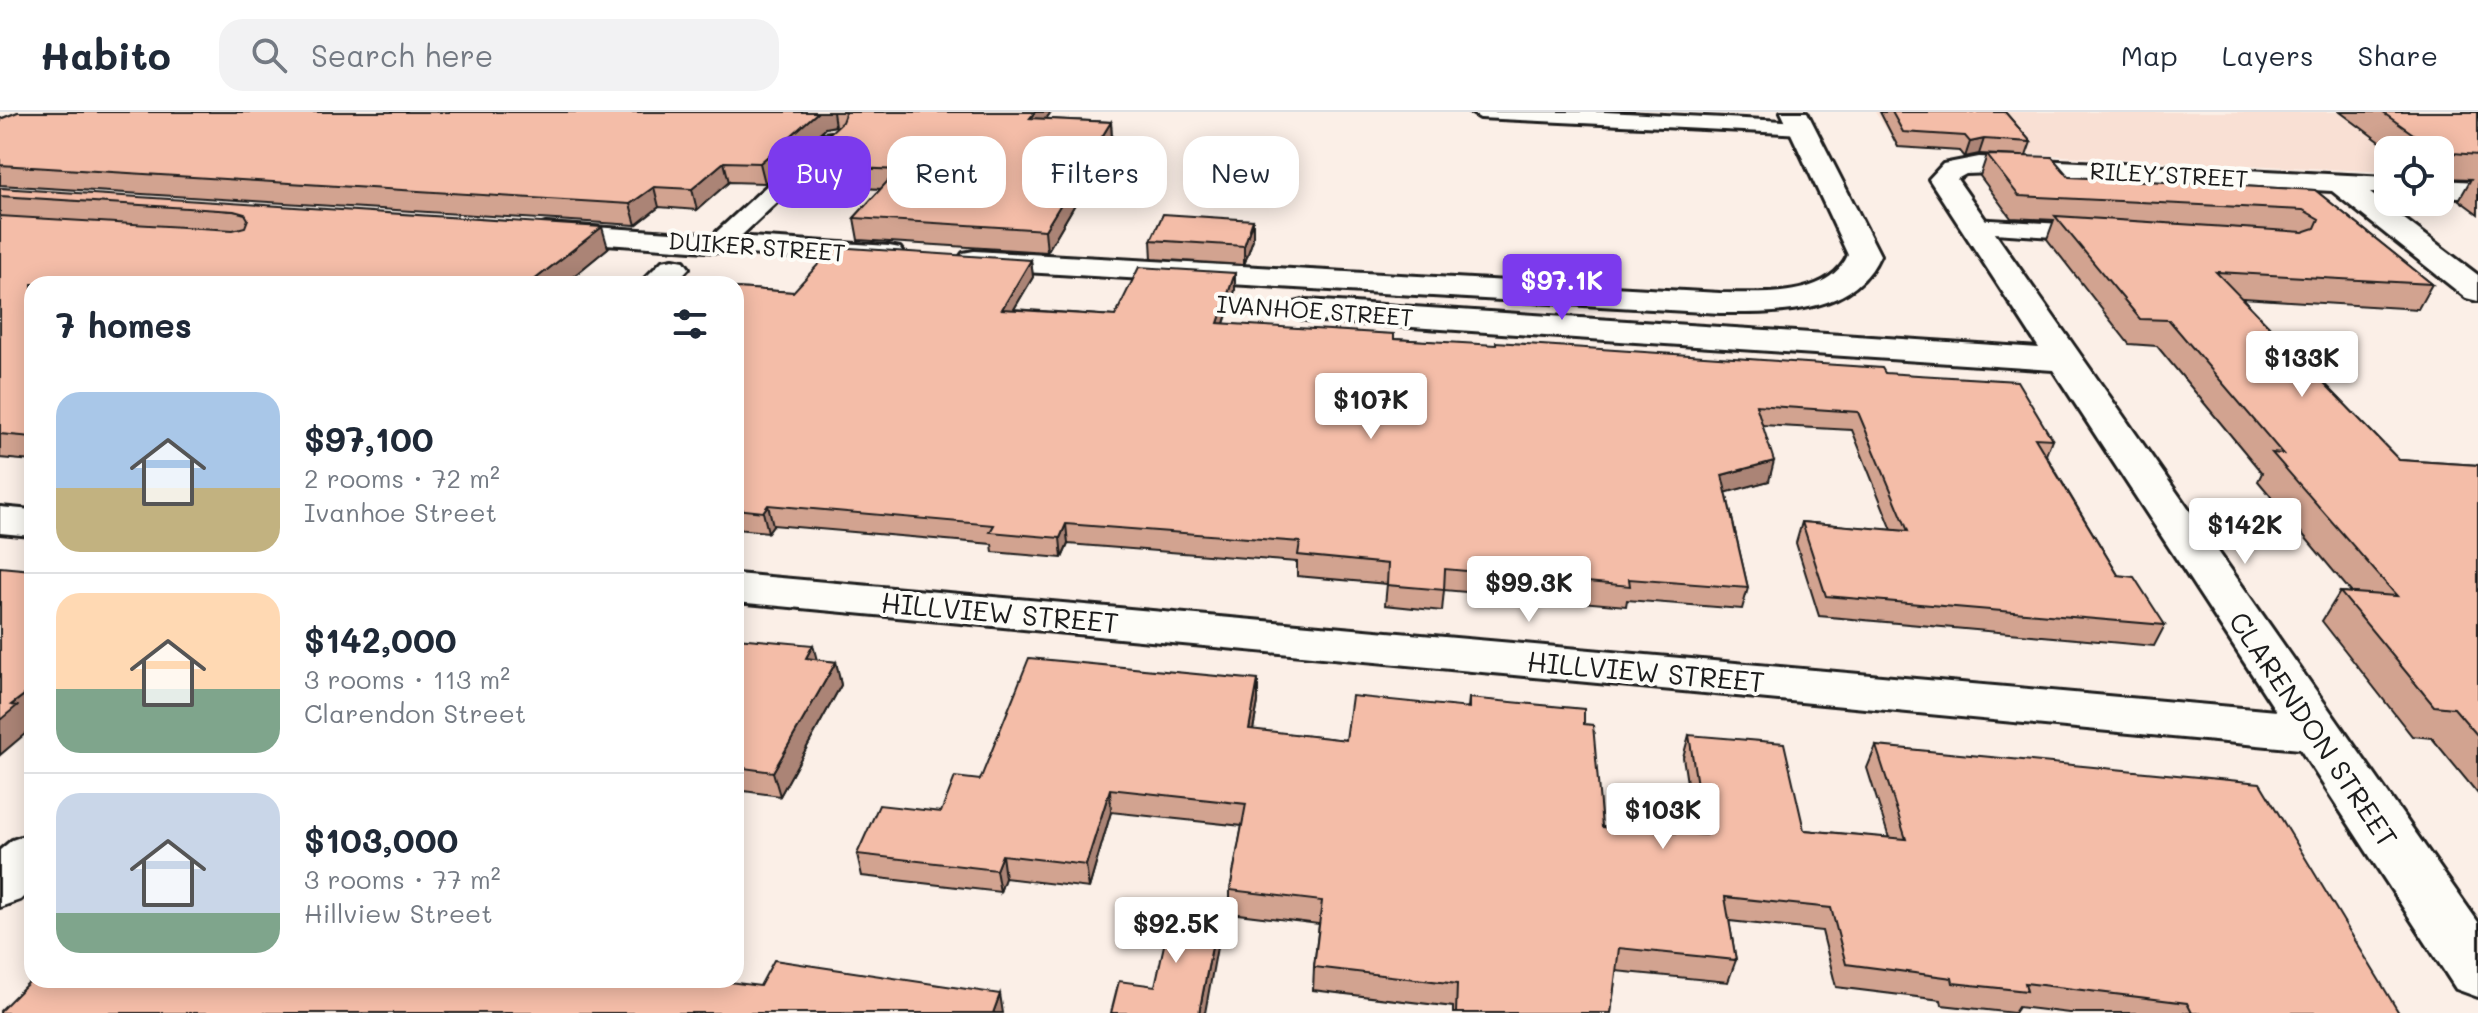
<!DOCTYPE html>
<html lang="en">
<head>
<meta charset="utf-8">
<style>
  :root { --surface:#fff; --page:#f2f2f3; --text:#1f2937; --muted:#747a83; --line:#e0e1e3; --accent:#7c3aed }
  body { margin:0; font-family:Mali,sans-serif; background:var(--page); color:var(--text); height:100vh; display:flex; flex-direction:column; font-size:30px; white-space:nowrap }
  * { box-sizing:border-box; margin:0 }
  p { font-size:26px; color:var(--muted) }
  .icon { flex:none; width:44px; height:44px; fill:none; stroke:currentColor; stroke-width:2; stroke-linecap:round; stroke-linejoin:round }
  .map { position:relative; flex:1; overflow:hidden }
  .drawer { position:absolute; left:24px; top:164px; width:720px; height:712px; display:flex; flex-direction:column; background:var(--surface); border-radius:24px; box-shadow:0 4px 20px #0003 }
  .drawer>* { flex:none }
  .guide { position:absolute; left:768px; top:24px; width:760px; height:72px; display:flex; gap:16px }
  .fabs { position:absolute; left:2374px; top:24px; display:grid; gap:16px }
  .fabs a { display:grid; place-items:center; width:80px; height:80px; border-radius:16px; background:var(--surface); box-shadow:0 4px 20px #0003; font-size:40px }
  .price { position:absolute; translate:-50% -68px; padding:0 18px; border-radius:8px; background:#fff; color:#222; font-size:26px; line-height:52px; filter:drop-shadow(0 2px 4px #0008) }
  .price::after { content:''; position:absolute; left:50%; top:48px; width:24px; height:18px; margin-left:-12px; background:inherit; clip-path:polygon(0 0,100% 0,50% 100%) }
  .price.active { background:var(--accent); color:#fff }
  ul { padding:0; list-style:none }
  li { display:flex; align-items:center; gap:24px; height:200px; padding:0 32px }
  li+li { border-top:2px solid var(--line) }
  li span { display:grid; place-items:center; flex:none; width:224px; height:160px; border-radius:24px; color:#555 }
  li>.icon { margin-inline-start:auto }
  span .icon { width:96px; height:96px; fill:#fffc; stroke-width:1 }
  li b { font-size:34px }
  h2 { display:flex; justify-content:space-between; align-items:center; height:96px; padding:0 32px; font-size:34px }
  .tag { padding:0 28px; border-radius:24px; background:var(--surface); box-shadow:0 4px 20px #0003; font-size:28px; line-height:72px }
  .tag.active { background:var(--accent); color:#fff }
  header { display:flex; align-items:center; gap:48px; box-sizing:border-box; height:112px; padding:0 40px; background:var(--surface); border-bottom:2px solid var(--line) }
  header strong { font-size:38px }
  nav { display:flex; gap:44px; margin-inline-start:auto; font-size:28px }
  .search { width:560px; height:72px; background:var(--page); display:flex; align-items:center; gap:20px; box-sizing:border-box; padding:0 28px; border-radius:24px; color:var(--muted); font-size:30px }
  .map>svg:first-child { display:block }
</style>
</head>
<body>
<header>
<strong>Habito</strong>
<div class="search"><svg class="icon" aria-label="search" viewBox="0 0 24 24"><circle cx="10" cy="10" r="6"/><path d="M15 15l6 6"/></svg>Search here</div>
<nav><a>Map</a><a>Layers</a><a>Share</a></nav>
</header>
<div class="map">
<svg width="2478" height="901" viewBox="0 0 2478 901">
  <rect width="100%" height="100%" fill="#fbefe7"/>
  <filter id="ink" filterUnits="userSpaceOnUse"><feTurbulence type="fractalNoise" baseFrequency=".0125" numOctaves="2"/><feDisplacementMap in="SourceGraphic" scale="16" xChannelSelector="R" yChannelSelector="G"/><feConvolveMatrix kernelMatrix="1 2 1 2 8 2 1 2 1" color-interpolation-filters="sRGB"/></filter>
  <g filter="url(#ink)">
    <path fill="#f9e0d4" d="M1875 0H2478L2440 38H2388V60L1899 36Z"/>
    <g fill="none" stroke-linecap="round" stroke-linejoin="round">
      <defs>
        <path id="service" d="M1470 0H1605L1802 10 1813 16 1802 22 1480 6Z
          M831 21 839 22 842 27 839 32 727 137H709L705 132 709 127 823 22Z
          M1973 107 2099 114 2108 116 2111 121 2108 126 2099 128 1964 119 1961 114 1964 109Z"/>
        <path id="minor" d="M1781 0H1807L1880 143C1854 203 1777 201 1720 201L974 157 963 155 958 148 963 141 974 139 1720 181C1761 181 1828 187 1848 143Z
          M1979 45 2388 65V81H2370L2478 163V189L2466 186 2332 79 1993 61 1966 62 1957 67 2478 810V885L2456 877 2300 637 736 490V462L2276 599 2053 258 1307 208 1295 205 1290 198 1295 191 1307 188 2039 236 1929 67 1943 52Z
          M2440 68 2478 70V86L2440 84Z
          M546 112 889 134 900 136 905 143 900 150 889 152 535 127 531 121 535 115Z
          M673 147 684 149 689 156 674 172H639L662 149Z
          M0 395 32 398V424L0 421Z
          M32 721V777L20 788 0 795V738L12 728Z"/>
      </defs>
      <use href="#service" stroke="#1c1c1c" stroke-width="6"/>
      <use href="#minor" stroke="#1c1c1c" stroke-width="6"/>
      <use href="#service" fill="#fdfcf7" fill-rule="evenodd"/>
      <use href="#minor" fill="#fdfcf7" fill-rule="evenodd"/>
    </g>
    <path fill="#d2a390" stroke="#1c1c1c" stroke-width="2" d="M18 0H1051L1046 7 1111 10 1112 29 1047 140 858 128 854 106 881 77 799 73 795 53 838 15 835 14 825 16 765 71 729 70 697 98 659 95 636 113 0 73V7Z
      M1880 0H2005L2031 30 2026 44 2069 65 2315 78 2432 172 2418 197 2242 186 2399 348 2478 353V682L2432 626 2412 624 2322 509 2340 480 2352 481 2258 369 2262 361 2157 234 2129 232 2047 127 2054 108 2011 106 1980 64 1987 43 2022 44 1979 42 1965 45 1960 39 1898 35Z
      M2340 0H2478V102L2459 88 2471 67 2440 66V38H2391Z
      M0 76 608 136 564 172H32V349L0 346Z
      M1253 108V127L1244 153 1152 147 1151 128Z
      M1031 148 1033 165 1014 197 1115 204 1235 161V178L1224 212 1394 227 1885 261 2052 327 2046 343 2118 463 2165 513 2154 534 1819 504 1796 431 1802 410 1892 418 1852 318 1762 313 1769 369 1726 380 1748 476 1742 497 1627 488 1626 494 1444 478 1442 499 1385 493 1387 472 1297 464V450L1068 432 1062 446 993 440 992 432 773 413 768 420 736 417V176L793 180Z
      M736 526 817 548 836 550 841 573 780 684 736 678Z
      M1469 586 1584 612 1602 715 1695 722 1683 645 1689 623 1804 718 1889 726 1867 656 1876 634 2399 901H2069L2018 895 2014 901 1942 893 1941 888 1836 875 1822 819 1729 809 1736 848 1728 870 1616 859 1611 901H1453V895L1313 878 1314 855 1319 812 1230 801V778L1242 714 1111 700 1089 776 1005 766 1000 780 862 764 857 742 941 700 980 668 1258 590 1253 618 1346 628 1468 595Z"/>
    <path fill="#ab8476" stroke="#1c1c1c" stroke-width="2" d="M818 0H833L835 14 825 16 765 71 760 51Z
      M1035 0H1051L1032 25 1030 6Z
      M1111 10 1112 29 1047 140 1045 118Z
      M1984 27 1979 42 1965 45 1970 30Z
      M724 50 729 70 697 98 692 77Z
      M654 75 659 95 636 113 630 92Z
      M1253 108V127L1244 153V134Z
      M602 115 608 136 564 172H529Z
      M1031 148 1033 165 1004 214 1002 197Z
      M1235 161V178L1218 229V211Z
      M1774 349 1769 369 1717 383 1722 363Z
      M768 393 773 413 768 420 763 400Z
      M1066 412 1068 432 1062 446 1060 426Z
      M813 533 819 556 806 546Z
      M836 550 841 573 780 684 773 660Z
      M1258 568V590L1249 639V617Z
      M32 577V611L30 612 32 616 0 643V608L11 593Z
      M1110 677 1111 700 1089 776 1086 753Z
      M1002 743 1005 766 1000 780 996 758Z
      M1220 794V819L1205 901H1199Z
      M1000 882 1003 901H993Z"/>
    <path fill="#f4bda8" stroke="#1c1c1c" stroke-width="2" d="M18 0H818L760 51 724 50 692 77 654 75 630 92 0 53V7Z
      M844 0H1035L1030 6 1111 10 1045 118 854 106 898 58 795 53 842 10 845 2Z
      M1892 0H2005L2031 30 1984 27 1970 30 1965 24 1903 20Z
      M2382 0H2478V43L2453 41 2450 48 2440 41V38H2436Z
      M1987 43 2052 45 2069 65 2315 78 2432 172 2216 160 2399 348 2478 353V624L2454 596 2434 594 2340 480 2397 484 2272 341 2283 342 2169 208 2140 207 2055 104 2303 120 2315 116 2319 107 2303 98 2019 84Z
      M0 76 602 115 529 172H32V325L0 322V104L233 118 245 115 248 107 245 102 234 99 0 84Z
      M1163 102 1253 108 1244 134 1151 128Z
      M834 135 1031 148 1002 197 1115 204 1139 155 1235 161 1218 211 1394 222V227L1496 233V230L1882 256 1885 261 2017 269 2052 327 2035 326 2118 463 2134 465 2165 513 1826 484 1802 410 1908 419 1858 300 1756 293 1774 349 1722 363 1748 476 1629 467 1630 474 1445 457 1444 478 1387 473 1388 452 1298 443 1300 430 1066 412 1060 426 990 420 994 413 768 393 763 400 736 397V176L793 180Z
      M0 455 32 458V577L11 593 17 594 0 608Z
      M736 526 813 533 806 546 836 550 773 660 736 655Z
      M1029 546 1258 568 1249 617 1346 628 1352 584 1469 596V586L1584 597V612L1593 613 1602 715 1705 723 1689 623 1784 631 1804 718 1906 727 1876 634 2260 671 2399 901H2192L2187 891 2025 871 2027 879 1953 871 1952 866 1846 852 1831 796 1725 785 1736 848 1619 836 1611 901H1456L1457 872 1314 855 1322 789 1230 778 1246 692 1110 677 1086 753 1002 743 996 758 857 742 879 693 941 700 955 665 980 668Z
      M1174 788 1220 794 1199 901H1111L1119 869 1155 874Z
      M774 848 1000 882 993 901H0V899L32 867 713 868 760 874Z"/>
  </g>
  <g text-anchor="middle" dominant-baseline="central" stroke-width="8" stroke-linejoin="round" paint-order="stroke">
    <g font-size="24" fill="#1c1c1c" stroke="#fdfcf7">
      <text transform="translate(2169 62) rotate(3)">RILEY STREET</text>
      <text transform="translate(757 134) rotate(4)">DUIKER STREET</text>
      <text transform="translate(1315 198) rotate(4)">IVANHOE STREET</text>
    </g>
    <g font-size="28" fill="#1c1c1c" stroke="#fdfcf7">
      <text transform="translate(1000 500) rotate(5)">HILLVIEW STREET</text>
      <text transform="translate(1646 559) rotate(5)">HILLVIEW STREET</text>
      <text transform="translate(2314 617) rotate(56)">CLARENDON STREET</text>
    </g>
  </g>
</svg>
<div class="fabs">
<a><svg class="icon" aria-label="locate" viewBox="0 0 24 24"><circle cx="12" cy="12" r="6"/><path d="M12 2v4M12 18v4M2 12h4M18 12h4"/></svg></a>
</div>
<b class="price active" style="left:1562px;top:210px">$97.1K</b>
<b class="price" style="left:2302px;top:287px">$133K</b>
<b class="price" style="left:1371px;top:329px">$107K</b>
<b class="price" style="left:2245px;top:454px">$142K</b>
<b class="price" style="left:1529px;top:512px">$99.3K</b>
<b class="price" style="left:1663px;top:739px">$103K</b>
<b class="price" style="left:1176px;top:853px">$92.5K</b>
<div class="guide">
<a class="tag active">Buy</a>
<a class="tag">Rent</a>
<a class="tag">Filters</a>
<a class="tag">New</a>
</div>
<section class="drawer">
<h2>7 homes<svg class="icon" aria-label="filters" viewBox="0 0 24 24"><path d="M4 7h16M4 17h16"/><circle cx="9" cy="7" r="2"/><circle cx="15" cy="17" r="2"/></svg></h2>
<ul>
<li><span style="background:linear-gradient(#a9c7e8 60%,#c2b280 0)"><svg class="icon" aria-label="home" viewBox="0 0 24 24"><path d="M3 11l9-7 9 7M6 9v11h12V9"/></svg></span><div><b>$97,100</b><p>2 rooms · 72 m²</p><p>Ivanhoe Street</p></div></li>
<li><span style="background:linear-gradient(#ffd9b3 60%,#7fa58c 0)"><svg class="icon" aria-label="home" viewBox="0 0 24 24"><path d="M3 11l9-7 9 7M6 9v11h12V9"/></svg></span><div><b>$142,000</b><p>3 rooms · 113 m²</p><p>Clarendon Street</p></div></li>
<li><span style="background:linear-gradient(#c9d6e8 75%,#7fa58c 0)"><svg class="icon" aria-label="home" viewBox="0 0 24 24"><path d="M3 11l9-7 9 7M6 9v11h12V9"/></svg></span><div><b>$103,000</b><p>3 rooms · 77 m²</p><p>Hillview Street</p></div></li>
</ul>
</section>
</div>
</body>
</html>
